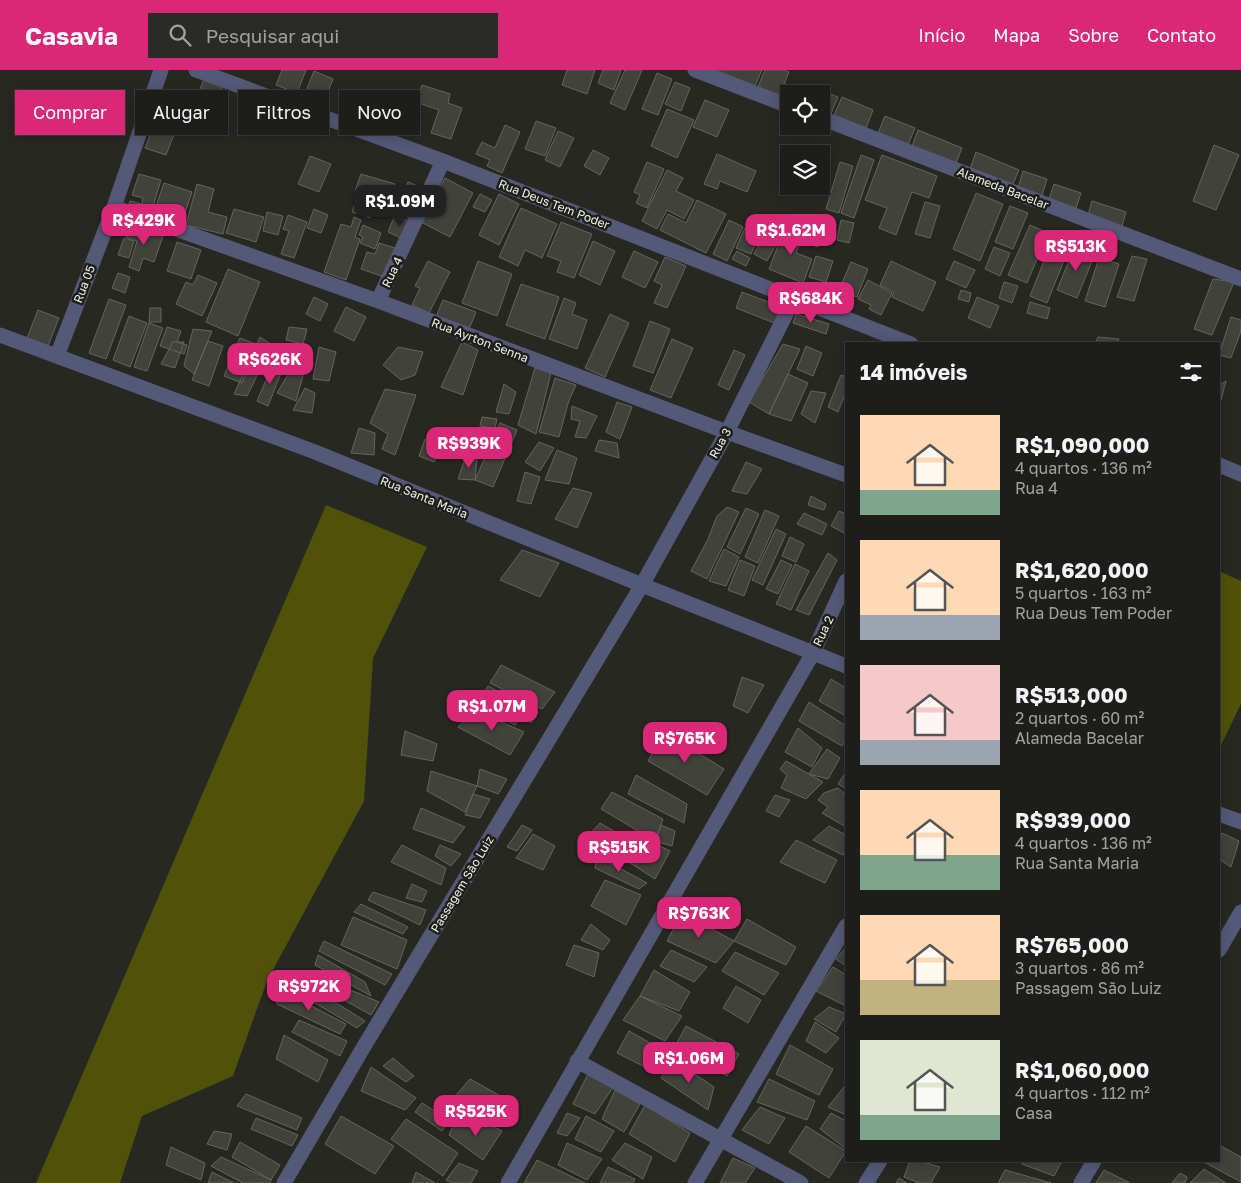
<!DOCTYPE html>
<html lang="pt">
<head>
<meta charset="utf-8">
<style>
  :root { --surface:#1d1e1a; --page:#2a2b27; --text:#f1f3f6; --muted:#a0a2a2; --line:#3b3c39; --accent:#db2777 }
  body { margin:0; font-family:"Golos Text",sans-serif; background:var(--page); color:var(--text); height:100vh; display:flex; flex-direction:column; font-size:19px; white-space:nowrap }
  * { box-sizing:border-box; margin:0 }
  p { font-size:16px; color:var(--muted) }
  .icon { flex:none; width:28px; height:28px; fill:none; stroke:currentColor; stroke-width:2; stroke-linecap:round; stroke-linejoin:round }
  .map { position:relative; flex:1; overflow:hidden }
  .panel { position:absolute; left:845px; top:272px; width:375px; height:820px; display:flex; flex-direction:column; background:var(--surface); border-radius:0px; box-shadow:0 2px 12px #0003,0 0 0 1px var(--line) }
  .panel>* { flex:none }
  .banner { position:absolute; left:15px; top:20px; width:475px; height:45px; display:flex; gap:10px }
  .buttons { position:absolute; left:780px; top:15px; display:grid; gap:10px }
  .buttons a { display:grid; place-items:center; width:50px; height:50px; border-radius:0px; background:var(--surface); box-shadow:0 2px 12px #0003,0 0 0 1px var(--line); font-size:25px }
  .price { position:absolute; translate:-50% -42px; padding:0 11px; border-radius:10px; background:var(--accent); color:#fff; font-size:16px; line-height:32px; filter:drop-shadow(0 1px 2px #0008) }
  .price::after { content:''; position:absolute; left:50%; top:30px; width:15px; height:11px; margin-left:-8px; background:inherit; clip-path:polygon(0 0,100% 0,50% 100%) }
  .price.current { background:#222; color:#fff }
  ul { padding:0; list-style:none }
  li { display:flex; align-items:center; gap:15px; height:125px; padding:0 15px }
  li span { display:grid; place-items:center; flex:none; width:140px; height:100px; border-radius:0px; color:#555 }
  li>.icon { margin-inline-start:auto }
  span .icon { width:60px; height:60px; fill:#fffc; stroke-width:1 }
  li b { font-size:21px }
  h2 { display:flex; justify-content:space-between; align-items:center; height:60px; padding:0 15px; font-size:21px }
  .tag { padding:0 18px; border-radius:0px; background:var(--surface); box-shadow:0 2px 12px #0003,0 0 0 1px var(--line); font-size:18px; line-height:45px }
  .tag.current { background:var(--accent); color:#fff }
  header { display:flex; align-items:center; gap:30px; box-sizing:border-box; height:70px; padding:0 25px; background:var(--accent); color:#fff }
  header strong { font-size:24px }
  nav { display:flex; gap:28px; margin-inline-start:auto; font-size:18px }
  .search { width:350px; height:45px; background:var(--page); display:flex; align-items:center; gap:12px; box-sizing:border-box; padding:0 18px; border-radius:0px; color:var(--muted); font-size:19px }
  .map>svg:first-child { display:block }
</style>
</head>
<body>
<header>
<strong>Casavia</strong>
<div class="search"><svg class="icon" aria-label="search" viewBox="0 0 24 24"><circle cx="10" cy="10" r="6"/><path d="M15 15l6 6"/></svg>Pesquisar aqui</div>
<nav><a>Início</a><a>Mapa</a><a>Sobre</a><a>Contato</a></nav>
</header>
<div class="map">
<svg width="1241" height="1113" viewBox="0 0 1241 1113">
  <rect width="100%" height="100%" fill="#272822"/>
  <path fill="#50520a" d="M326 435 427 477 373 588 364 731 267 911 233 1006 142 1046 120 1113H36Z
    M1219 501 1241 511V634L1219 679Z"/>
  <path fill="#42423c" stroke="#64655e" d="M282 0H306L297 23 276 15Z
    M567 0H595L587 24 562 15Z
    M603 0H621L614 20 598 13Z
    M625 0H642L625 40 610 33Z
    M712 0H762L754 18Z
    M765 0H784L789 2 779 27 757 19Z
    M314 1 333 9 323 33 304 26Z
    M657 3 672 9 658 45 642 39Z
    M204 9 223 15 216 34 206 30 201 41 193 37Z
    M675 12 690 18 681 41 665 34Z
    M422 15 450 24 448 33 462 38 451 69 431 63 439 40 416 32Z
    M808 15 838 27 830 46 821 42V24H804Z
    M842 27 873 40 866 58 834 45Z
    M705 30 729 40 717 67 693 57Z
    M667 39 694 50 677 88 651 76Z
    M158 46 178 54 166 85 145 78Z
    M885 46 915 58 908 75 878 63Z
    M536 51 556 58 545 86 525 79Z
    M505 55 520 62 502 103 487 96 490 90 476 84 482 72 495 78Z
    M918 60 962 78 956 93 912 76Z
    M558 61 574 68 560 97 545 90Z
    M803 75 827 84 821 100V84H799Z
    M1214 75 1239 85 1216 140 1193 131Z
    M593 80 609 88 600 105 584 96Z
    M976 82 1019 100 1012 116 970 99Z
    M717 84 756 101 747 122 720 111 717 119 704 114Z
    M861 85 874 90 854 148 841 143Z
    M882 85 937 106 929 128 912 122 896 165 879 158 887 138 865 130Z
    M310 86 331 94 319 122 298 114Z
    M647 92 664 99 647 138 636 133 640 125 634 122Z
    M840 92 853 96 839 143 826 139Z
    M667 100 683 108 676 121 694 130 684 149 667 140 657 159 642 151Z
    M1023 101 1047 109 1041 129 1017 121Z
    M139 104 161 110 151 143 128 136 130 131 142 134 143 128 132 125Z
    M361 104 395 114 391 127 380 124 378 128 355 121Z
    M445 108 473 123 450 167 421 152Z
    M408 112 427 120 413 150 395 142Z
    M164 113 192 122 182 152 154 142Z
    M197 114 214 119 208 142 227 147 223 164 186 155Z
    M1054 114 1081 123 1076 138 1049 129Z
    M976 123 1003 134 980 191 953 179Z
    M358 124 375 130 370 148 352 142Z
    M480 124 492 130 485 142 473 137Z
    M499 124 519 134 499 175 479 165Z
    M697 130 726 144 706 183 660 160 668 144 686 153Z
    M1092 131 1126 142 1122 156 1088 145Z
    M925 132 940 136 930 168 915 164Z
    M1010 136 1028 143 1013 179 995 172Z
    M521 138 557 154 542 188 525 180 518 196 499 187Z
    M234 139 264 147 256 172 226 163Z
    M314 139 328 145 321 163 307 158Z
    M267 142 283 146 278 165 263 161Z
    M288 145 307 152 294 188 281 184 289 161 283 159Z
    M395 145 413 153 405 170 388 162Z
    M775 145 788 152 767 191 754 184Z
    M354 147 361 150 355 167 360 169 346 210 324 202 341 154 351 157Z
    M729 150 743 157 727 191 713 184Z
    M841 150 854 153 849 173 837 170Z
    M561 152 592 164 574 208 557 202 561 191 547 186Z
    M130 155 163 166 154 192 143 188 139 201 129 197 137 171 126 167Z
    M363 155 381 163 375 179 360 173 363 167 359 165Z
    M786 155 804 162 796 183 812 189 803 213 769 199Z
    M1030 155 1048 163 1027 213 1008 205Z
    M745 158 759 165 751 184 736 178Z
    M806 160 822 165 818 177 802 172Z
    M124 168 134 171 129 188 118 185Z
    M593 171 615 181 600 215 579 205Z
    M177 172 201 180 191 209 167 201Z
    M379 173 395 178 384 207 361 199 367 182 375 184Z
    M1075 176 1095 184 1077 228 1057 220Z
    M994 177 1010 183 1000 206 985 199Z
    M634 181 658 192 645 218 622 207Z
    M737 181 750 188 746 196 732 189Z
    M1048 181 1065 188 1047 233 1030 226Z
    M816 186 833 191 826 212 809 207Z
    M1132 186 1147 189 1134 231 1117 227Z
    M665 187 686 196 667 238 654 233 662 215 654 211Z
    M1099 188 1119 194 1105 237 1085 231Z
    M428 191 450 202 429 243 412 235 420 218 415 216Z
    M478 191 512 204 497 246 462 233Z
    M891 191 936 212 923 241 892 227 894 222 880 215Z
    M954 191 975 200 966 218 946 209Z
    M851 192 868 199 857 227 839 220Z
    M228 199 260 212 238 266 206 252Z
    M118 203 130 207 125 223 112 218Z
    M198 205 217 213 202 246 176 234 186 212 193 215Z
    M1213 209 1234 212 1212 265 1194 259Z
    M868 210 892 223 881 245 869 239 871 235 858 229Z
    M1004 212 1018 216 1012 233 999 228Z
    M521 214 559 227 545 269 506 255Z
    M961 220 971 223 969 232 958 229Z
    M742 222 784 238 777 254 736 238Z
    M314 227 328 234 320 251 306 244Z
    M977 227 999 236 990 258 968 248Z
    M564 228 576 233 572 244 587 250 577 279 549 269Z
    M109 229 126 235 106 289 89 283Z
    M443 230 476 242 469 259 436 247Z
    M1030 232 1050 238 1047 249 1027 243Z
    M346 237 366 247 354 271 334 261Z
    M150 238H161V252H149Z
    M38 240 59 248 48 276 27 268Z
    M610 244 629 253 605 307 585 298Z
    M796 244 829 254 826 264 793 253Z
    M129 246 147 253 130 297 113 290Z
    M1231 247 1241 250V261L1231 288 1219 285Z
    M650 251 670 259 653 303 633 296Z
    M149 253 163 258 147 301 134 297Z
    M167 257 181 261 177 272 187 275 184 284 160 276Z
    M289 257 307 259 303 274 286 270Z
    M193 259 212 261 194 304 184 296Z
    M260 267 272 275 247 326 234 324Z
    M1098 267 1119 269 1117 274H1095Z
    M240 268 258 275 242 313 224 306Z
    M672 269 693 278 671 328 650 320Z
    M208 271 223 276 209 316 192 310Z
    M173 272H184L175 298 161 294Z
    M462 272 478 280 463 325 441 317Z
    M783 274 800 279 769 344 749 332Z
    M806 276 822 283 813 306 797 299Z
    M319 277 336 282 329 311 313 309Z
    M398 277 423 282 415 305 401 310 383 295Z
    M734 280 745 285 729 320 718 315Z
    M273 294 283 298 268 336 257 331Z
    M294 294 306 295 296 331 277 323Z
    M535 298 551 303 536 364 518 355Z
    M788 304 808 313 791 351 769 344Z
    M841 305 846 307V321L838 342 828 337Z
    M555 308 576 315 569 330 559 367 539 362Z
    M1226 311 1221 330 1219 329V315Z
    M504 314 516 322 509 344 496 342Z
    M305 318 315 323 312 343 293 340Z
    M385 319 416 325 395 385 382 379 388 364 370 353Z
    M811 321 826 323 815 353 801 344Z
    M617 332 632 337 620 369 606 362Z
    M572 336 597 346 586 368 575 367 580 351 571 349Z
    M482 347 497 349 495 358 480 356Z
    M500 353 517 360 493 417 475 410Z
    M359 358 375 363 374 385 351 383Z
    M478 361 495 366 482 382 474 380Z
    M425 369 443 376 434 392 419 386Z
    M599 370 617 373 619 388 595 381Z
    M539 372 554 378 540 401 525 392Z
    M557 380 577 388 569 414 545 410Z
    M466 386 477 389 475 410 458 409Z
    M746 392 762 399 747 424 732 421Z
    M525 402 540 407 531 434 517 431Z
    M573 418 592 423 577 458 555 449Z
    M811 426 826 434 824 440 808 435Z
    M727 437 739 442 707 509 691 501 708 469 717 446Z
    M746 438 759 444 740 484 727 477Z
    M765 440 779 446 758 493 745 487Z
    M839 441 846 444V464L831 456Z
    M804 443 827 454 822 465 797 454Z
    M776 459 786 464 763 515 752 510Z
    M790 467 804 474 796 492 782 486Z
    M724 479 739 487 726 516 709 511Z
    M522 480 559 493 540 527 500 510Z
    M828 483 837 490 809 545 796 540Z
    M740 490 755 496 744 526 728 520Z
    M781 490 792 495 778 524 766 519Z
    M795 494 809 501 791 540 776 534Z
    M501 595 555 622 542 639 490 613Z
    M742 607 764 615 748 643 733 636Z
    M831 609 846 618V646L819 631Z
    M488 616 538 642 531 653 522 646 515 655 477 635Z
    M809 632 846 656V670L842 676 799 651Z
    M474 640 524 662 510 685 458 657Z
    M798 658 822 678 812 697 785 682Z
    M405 661 437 674 433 691 401 685Z
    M664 662 724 699 707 725 648 691Z
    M827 679 840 688 828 709 809 704Z
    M786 691 823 712 806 729 781 718 787 705 780 699Z
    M480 699 507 709 498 724 477 716Z
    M431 701 477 716 465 742 427 721Z
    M846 702V719L838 714Z
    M636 705 687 734 684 753 628 724Z
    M838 718 846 725V757L822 743 828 737 818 730 824 723Z
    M612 722 663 749 655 771 601 739Z
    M473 724 490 729 480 748 465 745Z
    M775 725 790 730 779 747 766 741Z
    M421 738 465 757 453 773 413 759Z
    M600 753 647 780 635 796 585 769Z
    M522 755 532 760 517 781 507 777Z
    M661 755 675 761 672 776 655 771Z
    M829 756 846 765V779L843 785 813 770Z
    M1222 763 1239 771 1231 797 1219 789V772Z
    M533 764 555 776 543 800 516 788Z
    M796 770 837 790 825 813 780 792Z
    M653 773 670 781 655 809 635 796Z
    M402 775 446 798 441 815 391 792Z
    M440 775 461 784 451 796 435 786Z
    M597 786 647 813 639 819 595 798Z
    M605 810 641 825 626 855 591 836Z
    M412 814 427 821 422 832 406 828Z
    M373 822 426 840 420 855 368 830Z
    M361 834 408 857 403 864 354 842Z
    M682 843 734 871 716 893 667 871Z
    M353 847 407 870 397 899 341 875Z
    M747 849 796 877 786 895 734 871Z
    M591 854 610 870 603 880 581 870Z
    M324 871 392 904 385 915 319 881Z
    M574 875 599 883 594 907 566 895Z
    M846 877V896L836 889Z
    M671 880 707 897 694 912 660 896Z
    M735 882 779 903 764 925 722 901Z
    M318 885 365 912 371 926 315 895Z
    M833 897 846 905V936L816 921Z
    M654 900 690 922 679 941 640 926Z
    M322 908 379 932 371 945 319 916Z
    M309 916 365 951 357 958 305 927Z
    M736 916 761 930 748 953 723 938Z
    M279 919 346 954 340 964 277 934Z
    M640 926 682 946 665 971 623 950Z
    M829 937 846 944 836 962 814 949Z
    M299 950 347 971 340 986 292 962Z
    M815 952 839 968 826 983 806 971Z
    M686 956 739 984 727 1006 674 978Z
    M629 961 659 978 649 999 617 983Z
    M284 965 328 990 318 1012 276 989Z
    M790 975 833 999 819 1025 776 1004Z
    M393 988 414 1006 406 1012 383 996Z
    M672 989 714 1017 708 1040 661 1008Z
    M371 997 416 1028 405 1040 361 1021Z
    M589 1002 614 1016 595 1044 573 1034Z
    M470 1009 515 1034 503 1054 452 1030Z
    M769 1009 815 1031 807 1050 757 1032Z
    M844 1017 846 1018V1045L828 1037Z
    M615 1020 640 1034 624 1062 602 1049Z
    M246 1024 302 1048 297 1060 237 1036Z
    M422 1033 441 1045 453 1034 473 1044 467 1053 453 1046 442 1061 415 1042Z
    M645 1035 690 1063 675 1092 629 1064Z
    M760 1037 785 1048 769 1074 742 1060Z
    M567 1043 580 1048 567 1066 557 1063Z
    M831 1043 846 1051V1079L820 1059Z
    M341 1046 394 1076 375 1104 325 1074Z
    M586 1046 614 1061 601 1082 575 1069Z
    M256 1048 298 1065 292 1076 251 1059Z
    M406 1049 458 1083 443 1106 391 1069Z
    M479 1049 502 1061 483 1090 449 1065 455 1051 473 1054Z
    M806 1056 846 1081 829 1108 789 1082Z
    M214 1061 232 1064 227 1080 207 1074Z
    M240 1072 280 1095 271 1110 232 1087Z
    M567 1073 602 1089 587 1110 558 1095Z
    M625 1073 652 1087 643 1109 612 1090Z
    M1219 1075 1241 1087V1112L1204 1092 1219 1091Z
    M171 1077 205 1093 201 1110 166 1095Z
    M221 1087 271 1110 270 1113H243L211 1096Z
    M733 1088 755 1098 745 1113H720Z
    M537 1090 585 1113H524Z
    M910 1091H920L940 1097 931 1113H919L904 1107Z
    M1022 1091H1062L1054 1106 1022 1094Z
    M459 1093 478 1101 471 1113H453L446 1110Z
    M608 1097 635 1109 633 1113H600Z
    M1204 1099 1226 1113H1190Z
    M1005 1100 1051 1113H998Z
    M1104 1100 1130 1113H1096Z
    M212 1102 234 1113H208Z
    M416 1102 435 1113H412Z
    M1180 1103 1187 1107 1185 1113H1172Z
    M899 1108 907 1113H896Z"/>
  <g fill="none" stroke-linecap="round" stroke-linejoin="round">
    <path stroke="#545978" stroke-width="15" d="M196 0 443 91 911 274
      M695 0 789 36
      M821 48 1241 209
      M114 137 378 231 727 362 846 405
      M378 231 443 91
      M0 265 315 382 642 515 846 596
      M57 286 114 137 161 0
      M1219 395 1241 404
      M1219 744 1241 752
      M1219 880 1241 842
      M577 991 801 1113
      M284 1113 363 978 642 515 727 362 794 228
      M508 1113 813 583 846 511
      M695 1113 846 856
      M866 1113 880 1091
      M1081 1113 1094 1091"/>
  </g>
  <g text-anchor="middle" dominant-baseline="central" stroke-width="5" stroke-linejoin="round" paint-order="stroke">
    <g font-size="12" fill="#f0f0ec" stroke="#1e1e18">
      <text transform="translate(1003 118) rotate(21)">Alameda Bacelar</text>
      <text transform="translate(554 134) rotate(21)">Rua Deus Tem Poder</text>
      <text transform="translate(392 202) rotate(-65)">Rua 4</text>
      <text transform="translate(84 214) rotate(-69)">Rua 05</text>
      <text transform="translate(480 270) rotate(21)">Rua Ayrton Senna</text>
      <text transform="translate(720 373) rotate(-61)">Rua 3</text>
      <text transform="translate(424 427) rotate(22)">Rua Santa Maria</text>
      <text transform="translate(823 561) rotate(-65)">Rua 2</text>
      <text transform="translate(462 814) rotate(-59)">Passagem São Luiz</text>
    </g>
  </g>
</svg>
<div class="buttons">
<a><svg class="icon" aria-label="locate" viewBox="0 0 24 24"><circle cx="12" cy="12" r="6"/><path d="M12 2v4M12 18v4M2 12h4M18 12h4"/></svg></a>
<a><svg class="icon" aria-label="layers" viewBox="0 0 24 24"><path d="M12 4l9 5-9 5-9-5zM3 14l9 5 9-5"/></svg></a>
</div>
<b class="price current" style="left:400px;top:157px">R$1.09M</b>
<b class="price" style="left:144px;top:176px">R$429K</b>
<b class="price" style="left:791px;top:186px">R$1.62M</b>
<b class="price" style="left:1076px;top:202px">R$513K</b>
<b class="price" style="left:811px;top:254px">R$684K</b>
<b class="price" style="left:270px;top:315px">R$626K</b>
<b class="price" style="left:469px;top:399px">R$939K</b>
<b class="price" style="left:492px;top:662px">R$1.07M</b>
<b class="price" style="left:685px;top:694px">R$765K</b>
<b class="price" style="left:619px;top:803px">R$515K</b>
<b class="price" style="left:699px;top:869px">R$763K</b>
<b class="price" style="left:309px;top:942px">R$972K</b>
<b class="price" style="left:689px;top:1014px">R$1.06M</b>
<b class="price" style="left:476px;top:1067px">R$525K</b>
<div class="banner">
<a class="tag current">Comprar</a>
<a class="tag">Alugar</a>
<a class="tag">Filtros</a>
<a class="tag">Novo</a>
</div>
<section class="panel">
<h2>14 imóveis<svg class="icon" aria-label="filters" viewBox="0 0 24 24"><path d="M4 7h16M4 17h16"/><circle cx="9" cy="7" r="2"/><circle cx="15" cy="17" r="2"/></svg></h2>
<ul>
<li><span style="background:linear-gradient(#ffd9b3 75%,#7fa58c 0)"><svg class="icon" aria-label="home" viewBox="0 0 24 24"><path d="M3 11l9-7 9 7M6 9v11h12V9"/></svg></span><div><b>R$1,090,000</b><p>4 quartos · 136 m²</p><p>Rua 4</p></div></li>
<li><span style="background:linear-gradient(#ffd9b3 75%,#9aa5b1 0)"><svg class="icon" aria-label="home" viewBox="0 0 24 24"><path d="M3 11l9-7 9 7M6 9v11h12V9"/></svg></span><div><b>R$1,620,000</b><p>5 quartos · 163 m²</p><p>Rua Deus Tem Poder</p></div></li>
<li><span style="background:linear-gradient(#f6c9c9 75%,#9aa5b1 0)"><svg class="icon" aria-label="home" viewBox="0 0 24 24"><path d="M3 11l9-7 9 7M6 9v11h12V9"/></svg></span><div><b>R$513,000</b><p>2 quartos · 60 m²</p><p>Alameda Bacelar</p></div></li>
<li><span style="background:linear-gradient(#ffd9b3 65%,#7fa58c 0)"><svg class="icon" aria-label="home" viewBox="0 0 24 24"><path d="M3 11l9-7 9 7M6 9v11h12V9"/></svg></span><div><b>R$939,000</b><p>4 quartos · 136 m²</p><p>Rua Santa Maria</p></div></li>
<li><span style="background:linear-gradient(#ffd9b3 65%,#c2b280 0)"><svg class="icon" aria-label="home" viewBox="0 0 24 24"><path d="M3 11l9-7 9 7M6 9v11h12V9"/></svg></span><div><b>R$765,000</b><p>3 quartos · 86 m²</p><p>Passagem São Luiz</p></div></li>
<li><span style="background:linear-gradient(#dfe7d0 75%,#7fa58c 0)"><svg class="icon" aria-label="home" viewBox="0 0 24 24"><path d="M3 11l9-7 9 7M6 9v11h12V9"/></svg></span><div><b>R$1,060,000</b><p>4 quartos · 112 m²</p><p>Casa</p></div></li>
</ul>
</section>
</div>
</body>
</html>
